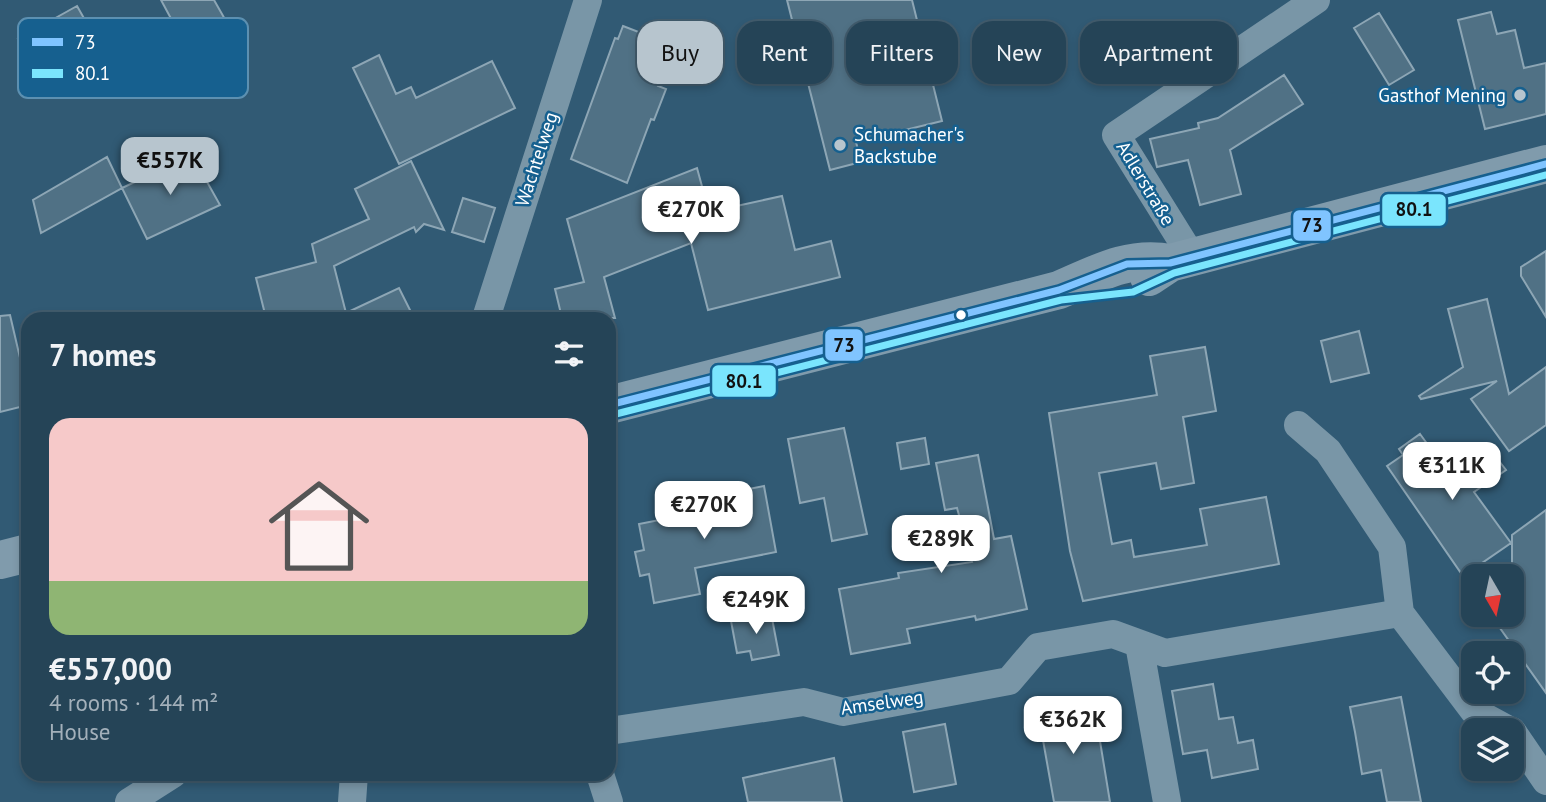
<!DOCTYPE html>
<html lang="en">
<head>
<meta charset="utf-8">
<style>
  :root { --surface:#254457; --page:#314e61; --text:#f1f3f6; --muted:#a3b0ba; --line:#425c6d; --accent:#b7c5ce }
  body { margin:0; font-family:"PT Sans",sans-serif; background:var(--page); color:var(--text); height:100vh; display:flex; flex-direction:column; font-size:26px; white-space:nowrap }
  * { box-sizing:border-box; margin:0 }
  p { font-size:23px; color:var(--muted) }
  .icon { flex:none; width:38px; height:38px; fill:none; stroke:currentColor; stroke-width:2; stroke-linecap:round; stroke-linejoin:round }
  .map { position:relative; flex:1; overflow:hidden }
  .details { position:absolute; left:21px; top:312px; width:595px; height:469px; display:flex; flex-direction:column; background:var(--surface); border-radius:21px; box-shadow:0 4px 10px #0003,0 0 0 2px var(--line) }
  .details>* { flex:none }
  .hud { position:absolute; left:637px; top:21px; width:665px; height:63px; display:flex; gap:14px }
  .needle { width:46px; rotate:171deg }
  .buttons { position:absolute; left:1461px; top:564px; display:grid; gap:14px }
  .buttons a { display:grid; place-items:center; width:63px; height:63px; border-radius:14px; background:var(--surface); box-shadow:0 4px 10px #0003,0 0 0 2px var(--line); font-size:35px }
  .price { position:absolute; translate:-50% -60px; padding:0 16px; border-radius:14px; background:#fff; color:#222; font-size:23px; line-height:46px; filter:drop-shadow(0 2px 4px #0008) }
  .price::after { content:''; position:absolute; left:50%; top:42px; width:21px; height:16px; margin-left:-10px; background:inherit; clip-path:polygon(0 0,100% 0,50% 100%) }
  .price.active { background:var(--accent); color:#111 }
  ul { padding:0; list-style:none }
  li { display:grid; align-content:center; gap:14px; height:371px; padding:0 28px }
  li+li { border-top:2px solid var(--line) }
  li span { display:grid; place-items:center; height:217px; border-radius:21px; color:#555 }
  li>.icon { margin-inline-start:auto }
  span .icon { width:126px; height:126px; fill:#fffc; stroke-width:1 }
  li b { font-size:30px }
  h2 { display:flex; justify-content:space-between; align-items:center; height:84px; padding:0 28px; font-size:30px }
  .tag { padding:0 24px; border-radius:21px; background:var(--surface); box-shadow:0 4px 10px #0003,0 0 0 2px var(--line); font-size:24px; line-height:63px }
  .tag.active { background:var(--accent); color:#111 }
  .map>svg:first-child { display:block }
</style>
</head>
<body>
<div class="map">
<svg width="1546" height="802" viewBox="0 0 1546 802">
  <rect width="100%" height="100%" fill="#315a74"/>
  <path fill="#507185" stroke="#8da6b5" stroke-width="2" d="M161 0H214L226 21 192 39H182Z
    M787 0H912L942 121 856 142 861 162 830 170Z
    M77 6 102 50 126 37 140 61 95 85 86 69 46 90 18 39Z
    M1491 12 1497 34 1515 30 1524 68 1546 63V114L1485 129 1458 20Z
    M1379 13 1414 70 1389 85 1354 28Z
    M623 26 649 36 645 49 668 58 658 86 666 89 654 120 651 119 627 183 571 159 615 38 618 39Z
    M379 55 396 94 411 87 416 98 492 61 515 108 399 164 353 68Z
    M1284 75 1303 104 1230 150 1241 194 1200 205 1188 160 1157 167 1150 139 1199 128 1198 123 1218 118Z
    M192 155 220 205 147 239 122 188Z
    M107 157 122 188 41 233 33 200Z
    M411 161 444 230 424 224 416 232 414 227 334 266 346 313 399 288 414 318H266L256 278 316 262 312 244 369 219 355 189Z
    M697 168 709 212 782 196 795 250 831 241 840 277 708 310 691 243 604 277 615 318H562L555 289 584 282 567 219Z
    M463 198 495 208 484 242 452 232Z
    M1546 251V317L1521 276V267Z
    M1487 299 1509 394 1546 367V425L1509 451 1471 399 1497 381 1421 399 1419 396 1463 367 1448 309Z
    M10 315 28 392V405L0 412V316Z
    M1359 331 1369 373 1331 382 1321 341Z
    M1205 347 1216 411 1183 417 1194 483 1161 489 1156 463 1099 473 1112 544 1131 540 1134 557 1207 545 1200 509 1266 497 1279 564 1083 601 1070 551 1049 413 1157 395 1150 356Z
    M844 428 867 534 832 541 824 498 800 503 788 439Z
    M1420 434 1450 475 1489 448 1506 470 1474 492 1511 543 1463 576 1387 466 1403 455 1399 449Z
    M925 438 929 464 901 469 897 443Z
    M978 455 994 539 1011 536 1027 609 976 620 975 616 907 629 910 643 851 654 839 589 899 578 898 573 972 562 957 508 945 510 936 463Z
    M764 486 776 552 695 568 700 594 654 603 649 574 640 576 635 552 644 550 639 524 695 513 693 500Z
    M1546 510V693L1490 614H1512V535Z
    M771 613 779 655 752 660 750 651 737 653 731 621Z
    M1213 684 1219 719 1233 717 1238 743 1253 740 1258 769 1212 778 1207 750 1183 754 1172 691Z
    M1401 697 1421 802H1387L1381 770 1362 774 1355 732 1350 707Z
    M1084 703 1089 731 1098 729 1110 802H1054L1038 712Z
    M945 724 956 784 914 792 903 732Z
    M834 758 842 802H748L743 778Z"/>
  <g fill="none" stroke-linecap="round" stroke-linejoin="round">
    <path stroke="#7996a7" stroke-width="28" d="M1192 257 1116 135 1316 0
      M486 318 588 0
      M1298 425 1328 451 1392 547 1400 613 1474 711 1509 730
      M1139 644 1167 802
      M609 731 804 702 843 712 1009 681 1038 647 1113 634 1165 653 1400 613
      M1512 731 1546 781
      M600 774 609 802
      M129 802 173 774
      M352 802 354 774"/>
    <path stroke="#809bac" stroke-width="38" d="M1149 277 1170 263 1546 164
      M609 405 1059 290C1096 274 1129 255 1170 263
      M0 560 28 553"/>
    <defs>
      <path id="bus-1" d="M609 405 1059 290 1127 264 1170 263 1546 164"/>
      <path id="bus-2" d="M612 415 1061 300 1133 292 1174 273 1546 175"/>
    </defs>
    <use href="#bus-1" stroke="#16608f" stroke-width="12"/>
    <use href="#bus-2" stroke="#16608f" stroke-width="12"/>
    <use href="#bus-1" stroke="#80c4ff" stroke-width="7"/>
    <use href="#bus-2" stroke="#7ae5fd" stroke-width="7"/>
  </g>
  <g fill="#b7c5ce" stroke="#16608f" stroke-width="2.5">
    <circle cx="1520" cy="95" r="7"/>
    <circle cx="840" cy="145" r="7"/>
  </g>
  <circle fill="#fff" stroke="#16608f" stroke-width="2.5" cx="961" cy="315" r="6"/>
  <g text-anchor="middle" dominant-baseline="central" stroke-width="5" stroke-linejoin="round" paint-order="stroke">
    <g font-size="19" fill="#fff" stroke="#16608f" text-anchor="end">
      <text x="1506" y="95">Gasthof Mening</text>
      <text x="854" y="134" text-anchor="start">Schumacher's<tspan x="854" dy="22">Backstube</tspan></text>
    </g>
    <g font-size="19" fill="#fff" stroke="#16608f">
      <text transform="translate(536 159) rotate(-72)">Wachtelweg</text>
      <text transform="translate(1146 183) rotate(59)">Adlerstraße</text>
      <text transform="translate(882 702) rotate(-8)">Amselweg</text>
    </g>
  </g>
  <rect x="18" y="18" width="230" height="80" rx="10" fill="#16608f" stroke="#5c90b1" stroke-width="2"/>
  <rect x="32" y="38" width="31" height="8" fill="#80c4ff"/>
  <rect x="32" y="69" width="31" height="9" fill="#7ae5fd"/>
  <g font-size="19" fill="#fff">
    <text x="75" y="49">73</text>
    <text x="75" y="80">80.1</text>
  </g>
  <g stroke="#16608f" stroke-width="2.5">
    <rect x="1381" y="193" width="66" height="34" rx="7" fill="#7ae5fd"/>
    <rect x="1292" y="209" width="40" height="33" rx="7" fill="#80c4ff"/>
    <rect x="824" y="328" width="40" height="34" rx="7" fill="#80c4ff"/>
    <rect x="711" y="364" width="66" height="34" rx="7" fill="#7ae5fd"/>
  </g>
  <g font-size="19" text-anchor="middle" font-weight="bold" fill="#111">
    <text x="1414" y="216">80.1</text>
    <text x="1312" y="232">73</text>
    <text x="844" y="352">73</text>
    <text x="744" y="388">80.1</text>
  </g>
</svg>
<div class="buttons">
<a><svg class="needle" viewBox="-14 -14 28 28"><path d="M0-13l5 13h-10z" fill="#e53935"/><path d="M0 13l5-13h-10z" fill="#a3b0ba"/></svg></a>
<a><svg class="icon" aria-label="locate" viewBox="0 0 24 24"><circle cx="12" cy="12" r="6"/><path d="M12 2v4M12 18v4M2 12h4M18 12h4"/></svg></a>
<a><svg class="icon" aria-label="layers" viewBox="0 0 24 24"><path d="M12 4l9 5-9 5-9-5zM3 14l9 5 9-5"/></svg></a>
</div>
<b class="price active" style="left:170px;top:197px">€557K</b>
<b class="price" style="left:691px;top:246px">€270K</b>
<b class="price" style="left:1452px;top:502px">€311K</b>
<b class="price" style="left:704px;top:541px">€270K</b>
<b class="price" style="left:941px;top:575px">€289K</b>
<b class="price" style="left:756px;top:636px">€249K</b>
<b class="price" style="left:1073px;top:756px">€362K</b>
<div class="hud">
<a class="tag active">Buy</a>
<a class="tag">Rent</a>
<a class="tag">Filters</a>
<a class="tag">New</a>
<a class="tag">Apartment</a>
</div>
<section class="details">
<h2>7 homes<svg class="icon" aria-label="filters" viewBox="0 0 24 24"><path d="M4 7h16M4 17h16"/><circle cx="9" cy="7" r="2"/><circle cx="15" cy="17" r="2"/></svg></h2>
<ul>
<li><span style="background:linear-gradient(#f6c9c9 75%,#8fb573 0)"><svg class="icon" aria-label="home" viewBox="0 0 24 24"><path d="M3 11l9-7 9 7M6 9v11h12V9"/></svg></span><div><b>€557,000</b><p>4 rooms · 144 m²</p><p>House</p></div></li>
</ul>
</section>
</div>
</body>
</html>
